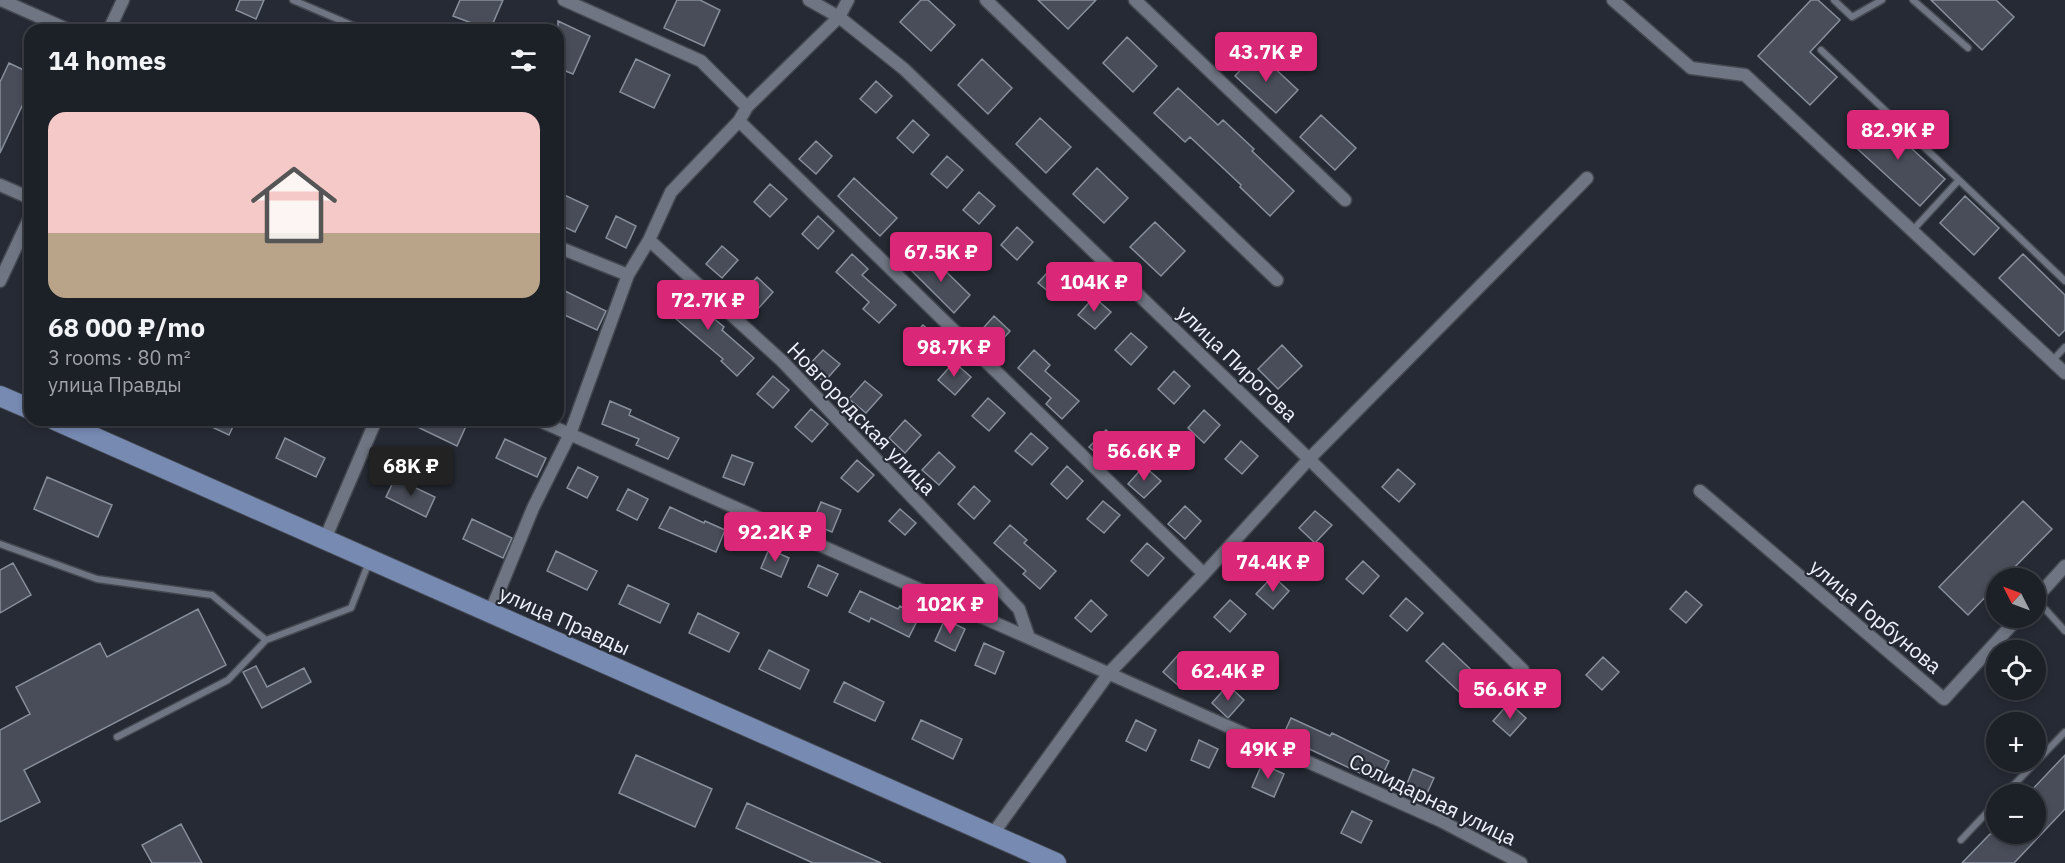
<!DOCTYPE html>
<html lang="en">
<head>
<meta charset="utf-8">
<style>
  :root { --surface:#1c2027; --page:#25282f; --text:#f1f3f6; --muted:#a0a3a7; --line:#3a3e44; --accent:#db2777 }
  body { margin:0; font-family:"IBM Plex Sans",sans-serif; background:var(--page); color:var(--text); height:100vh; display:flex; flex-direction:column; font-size:22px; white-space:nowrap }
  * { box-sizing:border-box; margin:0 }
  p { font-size:20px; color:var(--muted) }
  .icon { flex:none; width:33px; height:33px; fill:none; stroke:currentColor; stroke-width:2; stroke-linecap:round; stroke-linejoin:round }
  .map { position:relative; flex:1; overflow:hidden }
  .sheet { position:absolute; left:24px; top:24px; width:540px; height:402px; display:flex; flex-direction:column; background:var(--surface); border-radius:18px; box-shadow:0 3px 9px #0003,0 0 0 2px var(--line) }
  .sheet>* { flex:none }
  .needle { width:39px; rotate:312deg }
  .tools { position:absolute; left:1986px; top:568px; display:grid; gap:12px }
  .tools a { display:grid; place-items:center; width:60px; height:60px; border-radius:50%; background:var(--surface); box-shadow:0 3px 9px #0003,0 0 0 2px var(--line); font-size:30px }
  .price { position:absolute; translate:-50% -51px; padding:0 14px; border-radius:6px; background:var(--accent); color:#fff; font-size:20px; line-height:39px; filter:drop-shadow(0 2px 3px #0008) }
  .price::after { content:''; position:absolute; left:50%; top:36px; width:18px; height:14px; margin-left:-9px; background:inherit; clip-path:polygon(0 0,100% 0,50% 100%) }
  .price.on { background:#222; color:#fff }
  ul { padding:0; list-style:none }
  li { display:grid; align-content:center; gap:12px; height:318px; padding:0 24px }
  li+li { border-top:2px solid var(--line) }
  li span { display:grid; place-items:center; height:186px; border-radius:18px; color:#555 }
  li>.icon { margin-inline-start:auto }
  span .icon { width:108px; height:108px; fill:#fffc; stroke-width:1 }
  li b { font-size:26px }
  h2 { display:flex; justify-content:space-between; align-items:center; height:72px; padding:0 24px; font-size:26px }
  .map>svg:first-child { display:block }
</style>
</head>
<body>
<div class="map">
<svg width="2065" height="863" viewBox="0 0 2065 863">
  <rect width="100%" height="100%" fill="#252a34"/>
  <path fill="#484d59" stroke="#888f9c" stroke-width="1.5" d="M240 0H264L256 19 236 10Z
    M460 0H503L490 30 453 16Z
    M677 0H700L720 10 704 46 664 28Z
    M921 0H928L955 25 931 51 900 22Z
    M1038 0H1096L1068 29Z
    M1811 0H1818L1840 20 1810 52 1837 77 1810 105 1758 56Z
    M1931 0H1996L2014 17 1982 50Z
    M558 21 590 36 573 74 558 68Z
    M1127 37 1157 66 1133 92 1103 63Z
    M1257 52 1298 90 1276 113 1235 76Z
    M636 59 670 75 654 108 620 92Z
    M982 59 1012 88 988 114 958 85Z
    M9 63 30 73V89L0 153V82Z
    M876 81 892 96 876 113 860 99Z
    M1178 88 1218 125 1223 120 1254 149 1252 151 1294 191 1270 216 1240 187 1241 185 1190 137 1185 142 1154 113Z
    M1321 115 1356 148 1335 170 1300 137Z
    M1875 115 1945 179 1920 206 1850 142Z
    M1040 118 1071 147 1046 173 1016 144Z
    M913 120 929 135 913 153 897 138Z
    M816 141 832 156 816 174 799 159Z
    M947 156 963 170 947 188 931 174Z
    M1097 168 1128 198 1104 223 1073 194Z
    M854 178 897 218 880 236 838 196Z
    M770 184 787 199 770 217 754 202Z
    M558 192 588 206 575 232 558 224Z
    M979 192 995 206 979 224 963 210Z
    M1965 196 1999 228 1974 255 1940 223Z
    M616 216 636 226 626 248 606 238Z
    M818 216 834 231 818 249 802 234Z
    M1155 222 1185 251 1161 276 1130 247Z
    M1017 227 1033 242 1017 260 1001 245Z
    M722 246 738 260 722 278 706 264Z
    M852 254 868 269 862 275 896 305 879 323 863 309 869 302 836 272Z
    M928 254 970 295 954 313 912 271Z
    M2023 254 2065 295V330L2059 336 1999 278Z
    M1054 265 1071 280 1055 297 1038 283Z
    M757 277 773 292 757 310 741 295Z
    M678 289 724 327 722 330 754 358 737 376 721 361 723 359 662 307Z
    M565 291 606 311 597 330 558 312V307Z
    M1094 297 1111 312 1095 329 1078 315Z
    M994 316 1010 331 994 349 978 334Z
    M923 325 939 339 923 357 907 342Z
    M1131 333 1147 347 1131 365 1115 350Z
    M1282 345 1302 366 1278 389 1258 369Z
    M823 350 840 364 824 382 807 367Z
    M1034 350 1050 365 1045 371 1079 401 1062 419 1046 404 1051 398 1018 368Z
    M954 362 971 377 955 395 938 380Z
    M1174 371 1190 386 1174 404 1158 389Z
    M773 376 789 390 773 408 757 394Z
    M865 381 882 395 866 413 849 399Z
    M988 398 1005 413 989 431 972 416Z
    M610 401 631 410 629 415 679 438 668 459 636 445 639 439 602 424Z
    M811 409 828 424 812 442 795 427Z
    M1204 410 1220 425 1204 443 1188 428Z
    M197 420H236L229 435Z
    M403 420H453L466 426 457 446Z
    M905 420 921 435 905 453 889 438Z
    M1106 430 1122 444 1106 462 1089 447Z
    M1031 433 1048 448 1032 465 1015 451Z
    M285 438 325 458 316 477 276 458Z
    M505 439 546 458 537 477 496 458Z
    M1241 441 1258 456 1242 474 1225 459Z
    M939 452 955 467 939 485 922 470Z
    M732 455 753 463 744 485 723 477Z
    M857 460 874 475 858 492 841 478Z
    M1067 466 1083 481 1067 499 1051 484Z
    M1144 466 1161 481 1144 498 1128 484Z
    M578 467 598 477 587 498 567 488Z
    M1398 469 1415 484 1399 502 1382 487Z
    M47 477 112 505 98 537 34 509Z
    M395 478 435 497 426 517 386 497Z
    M974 486 990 501 974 519 958 504Z
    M628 489 648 499 637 520 617 510Z
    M1103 501 1120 515 1104 533 1087 519Z
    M2023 501 2052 529 2003 579H1996V586L1968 615 1939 587Z
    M821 502 841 510 832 532 812 524Z
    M1185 506 1201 521 1185 539 1168 524Z
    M670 507 704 523 705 521 725 530 716 552 659 528Z
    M900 509 916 523 905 535 889 521Z
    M1315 511 1332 525 1315 543 1299 528Z
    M472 519 512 538 503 558 463 539Z
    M1010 525 1027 540 1024 543 1056 571 1040 589 1023 574 1026 571 994 543Z
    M1147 543 1164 558 1148 576 1131 561Z
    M769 549 789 558 781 577 761 568Z
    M556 551 597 571 587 590 547 571Z
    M1363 561 1379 576 1363 594 1346 579Z
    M13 563 31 595 0 613V570Z
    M818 565 838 574 827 596 808 587Z
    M1273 576 1289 591 1273 609 1256 594Z
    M628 585 669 604 660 623 619 604Z
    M860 591 898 609 900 606 920 615 909 637 871 618 869 622 849 612Z
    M1686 591 1702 605 1686 623 1670 609Z
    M1406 598 1423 613 1407 631 1390 616Z
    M1091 600 1107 615 1091 632 1075 618Z
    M1230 600 1246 614 1230 632 1214 617Z
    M198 609 226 665 24 770 40 802 0 822V730L30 714 16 687 100 643 107 657Z
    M698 613 739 633 729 652 689 633Z
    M945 619 965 629 955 651 935 641Z
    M984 643 1004 652 995 674 975 665Z
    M1443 643 1488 686 1472 704 1426 661Z
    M769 650 809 670 800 689 759 669Z
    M1179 654 1196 669 1180 687 1163 672Z
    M1603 657 1619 672 1602 690 1586 675Z
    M256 666 267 687 304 668 311 682 262 708 243 672Z
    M844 682 884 702 875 721 834 702Z
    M1228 685 1244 700 1228 718 1212 703Z
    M1509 703 1526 718 1510 736 1493 721Z
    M1291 718 1330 736 1332 733 1389 761 1379 782 1303 746 1301 749 1281 740Z
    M921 720 962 739 953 759 912 739Z
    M1136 720 1156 730 1146 751 1126 741Z
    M1199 740 1218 749 1209 768 1191 760Z
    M636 755 712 789 695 827 619 793Z
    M2065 755V809L2014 863H1962L1990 834H2036V795H2027Z
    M1262 764 1284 774 1274 797 1252 787Z
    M1413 769 1434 778 1424 800 1404 791Z
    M747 803 838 844 881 863H813L736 828Z
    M1352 811 1372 821 1361 843 1341 833Z
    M181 824 202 863H152L142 845Z"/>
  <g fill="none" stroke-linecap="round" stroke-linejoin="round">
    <defs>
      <path id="lane" d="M293 0 363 30
        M1834 0 1852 17 1882 0
        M1913 0 1968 48
        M1821 50 1959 180
        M1912 231 1959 180 2065 281
        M2052 361 2065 347
        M0 544 97 579 212 595 266 640 228 680 117 737
        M2036 599 2065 631
        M266 640 351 608 369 562
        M2004 795 2065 732
        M1961 840 1996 803"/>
      <path id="street" d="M1 0 69 30
        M564 0 701 61 747 107
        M809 0 839 17 904 69 1309 459 1523 670
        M986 0 1277 280
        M1135 0 1345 200
        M1613 0 1691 68 1745 75 2065 373
        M109 30 123 0
        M739 121 1204 574
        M0 185 30 198
        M649 240 782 361 1019 609 1029 638
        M558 247 628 275
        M0 281 30 217
        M538 420 1441 821 1521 863
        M1700 491 1944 699 2018 618
        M325 539 376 420
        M2036 598 2065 566
        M490 613 533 508 570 434 628 275 649 240 671 192 739 121 747 107 839 17 848 0
        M992 835 1109 673 1204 574 1309 459 1587 178"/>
      <path id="primary" d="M0 396 30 409
        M55 420 1056 863"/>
    </defs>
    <use href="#lane" stroke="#444851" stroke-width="9"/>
    <use href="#street" stroke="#444851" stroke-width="15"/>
    <use href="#primary" stroke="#444851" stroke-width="22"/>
    <use href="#lane" stroke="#6f7582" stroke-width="6"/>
    <use href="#street" stroke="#6f7582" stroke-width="12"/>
    <use href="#primary" stroke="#778ab2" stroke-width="20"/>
  </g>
  <g text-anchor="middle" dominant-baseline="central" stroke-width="4.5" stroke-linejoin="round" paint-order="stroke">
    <g font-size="21" fill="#eef1f9" stroke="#252a34">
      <text transform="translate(1238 363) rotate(44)">улица Пирогова</text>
      <text transform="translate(862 418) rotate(46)">Новгородская улица</text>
      <text transform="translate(1876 616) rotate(40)">улица Горбунова</text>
      <text transform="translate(565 620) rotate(24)">улица Правды</text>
      <text transform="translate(1433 799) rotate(26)">Солидарная улица</text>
    </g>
  </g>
</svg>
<div class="tools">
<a><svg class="needle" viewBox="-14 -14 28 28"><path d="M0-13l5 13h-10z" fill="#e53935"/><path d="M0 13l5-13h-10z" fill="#a0a3a7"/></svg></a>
<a><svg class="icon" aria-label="locate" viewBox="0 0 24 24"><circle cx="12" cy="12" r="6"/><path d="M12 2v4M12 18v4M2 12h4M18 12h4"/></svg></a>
<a>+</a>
<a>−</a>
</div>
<b class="price" style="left:1266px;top:83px">43.7K ₽</b>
<b class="price" style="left:1898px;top:161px">82.9K ₽</b>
<b class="price" style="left:941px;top:283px">67.5K ₽</b>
<b class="price" style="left:1094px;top:313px">104K ₽</b>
<b class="price" style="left:708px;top:331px">72.7K ₽</b>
<b class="price" style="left:954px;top:378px">98.7K ₽</b>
<b class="price" style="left:1144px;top:482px">56.6K ₽</b>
<b class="price on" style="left:411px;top:497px">68K ₽</b>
<b class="price" style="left:775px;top:563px">92.2K ₽</b>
<b class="price" style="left:1273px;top:593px">74.4K ₽</b>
<b class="price" style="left:950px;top:635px">102K ₽</b>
<b class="price" style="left:1228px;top:702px">62.4K ₽</b>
<b class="price" style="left:1510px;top:720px">56.6K ₽</b>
<b class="price" style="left:1268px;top:780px">49K ₽</b>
<section class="sheet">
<h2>14 homes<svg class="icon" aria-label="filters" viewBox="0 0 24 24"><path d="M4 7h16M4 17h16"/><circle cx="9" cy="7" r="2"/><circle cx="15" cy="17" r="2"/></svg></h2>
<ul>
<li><span style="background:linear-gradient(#f6c9c9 65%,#b9a48a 0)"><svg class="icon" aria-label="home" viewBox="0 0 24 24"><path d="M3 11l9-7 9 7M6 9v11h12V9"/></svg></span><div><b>68 000 ₽/mo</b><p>3 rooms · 80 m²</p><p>улица Правды</p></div></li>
</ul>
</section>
</div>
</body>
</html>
